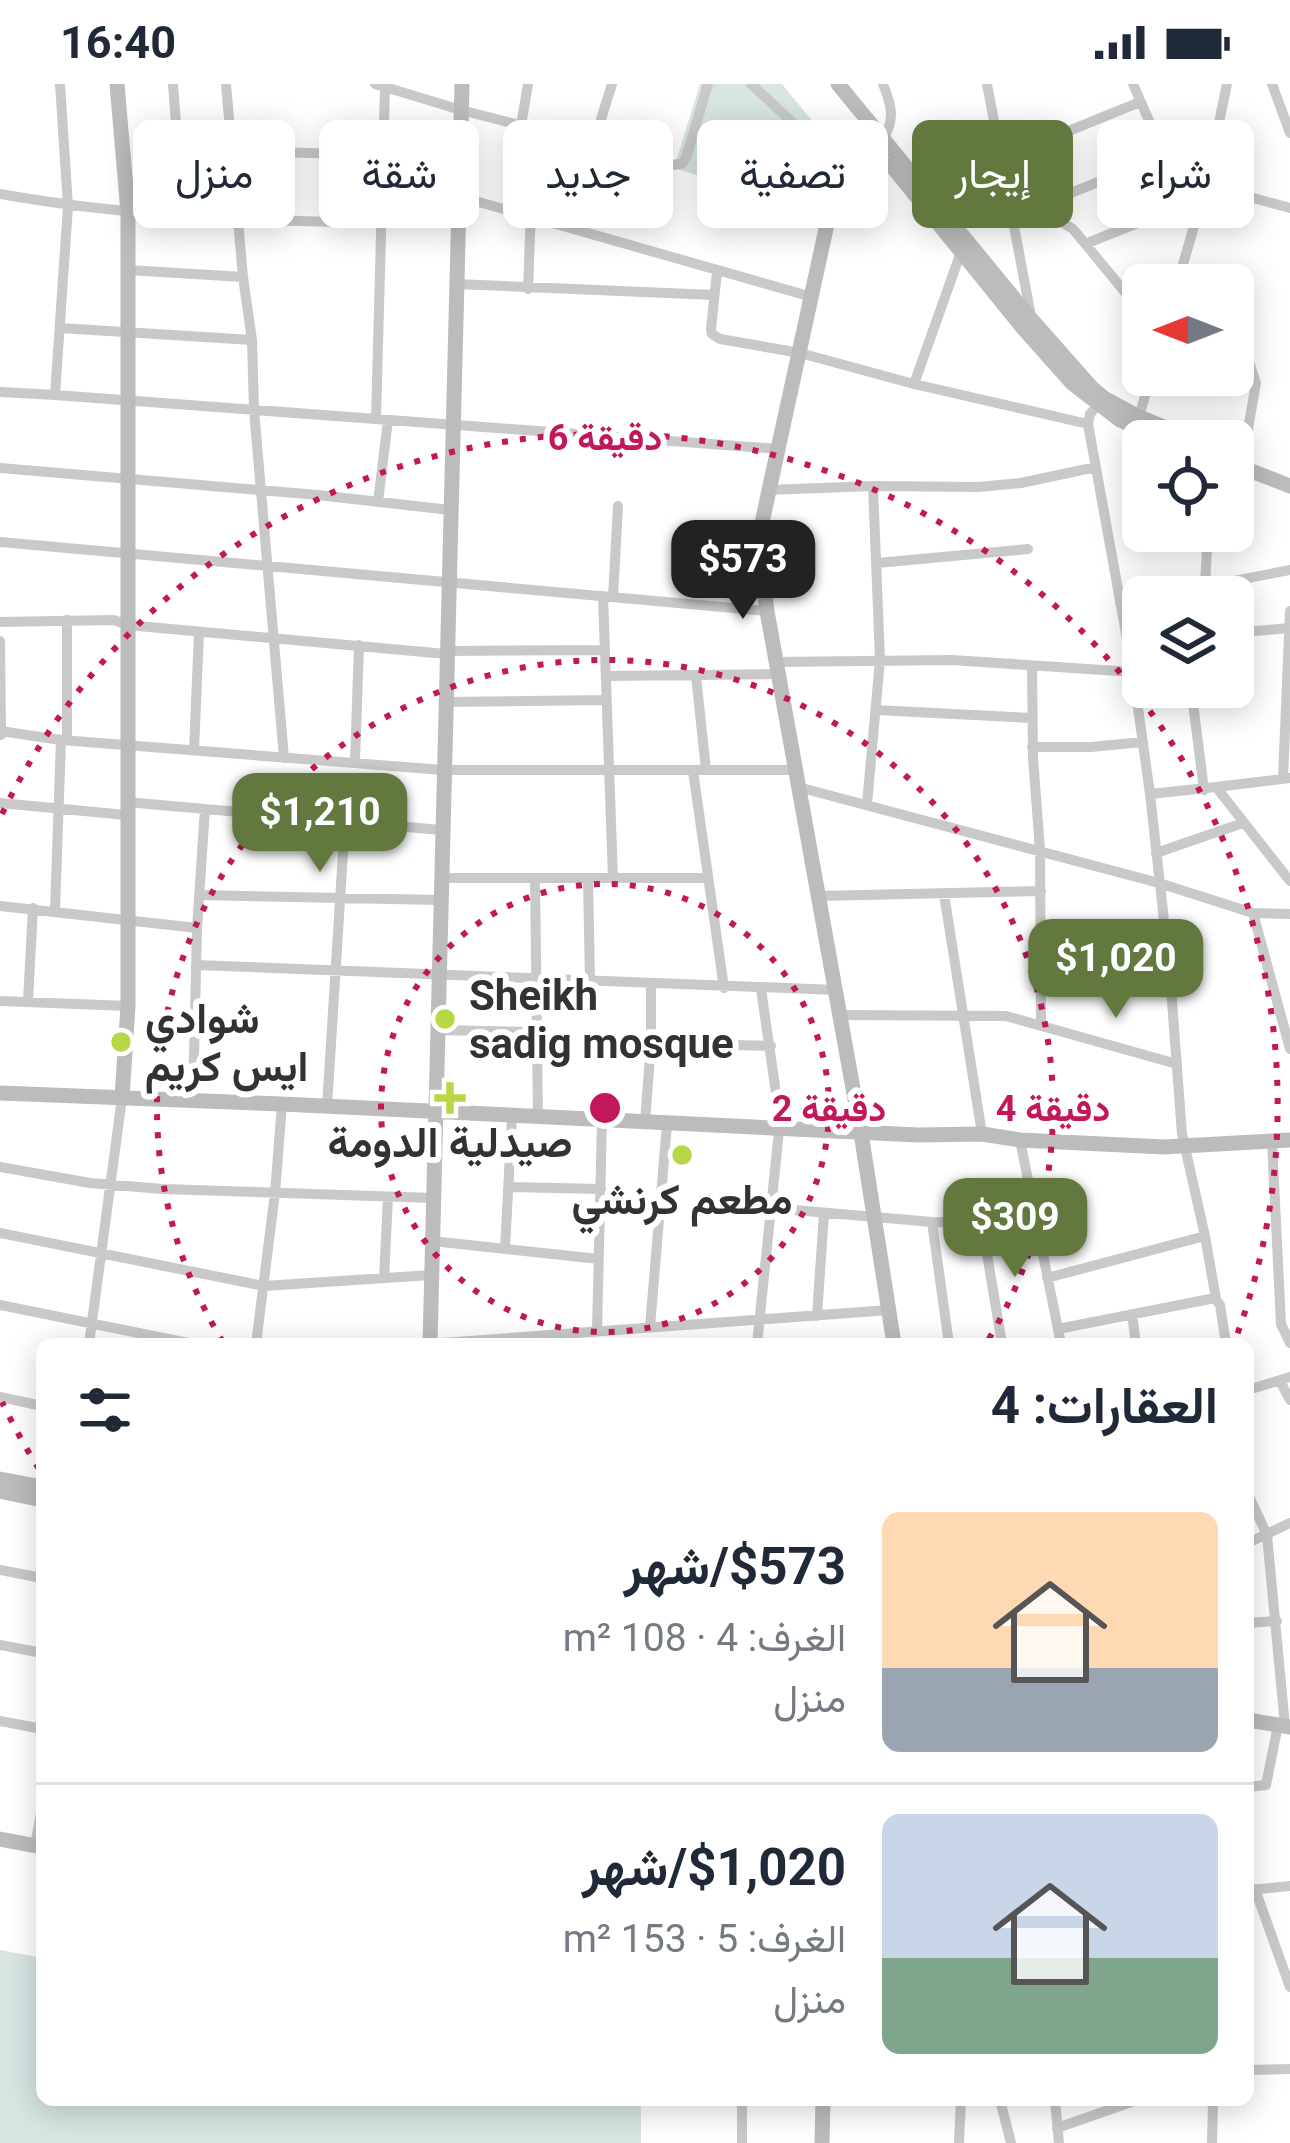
<!DOCTYPE html>
<html lang="ar">
<head>
<meta charset="utf-8">
<style>
  :root { --surface:#fff; --page:#f6f6f7; --text:#1f2937; --muted:#747a83; --line:#e0e1e3; --accent:#63783e }
  body { margin:0; font-family:Roboto,Vazirmatn,sans-serif; background:var(--page); color:var(--text); direction:rtl; height:100vh; display:flex; flex-direction:column; font-size:45px; white-space:nowrap }
  * { box-sizing:border-box; margin:0 }
  p { font-size:39px; color:var(--muted) }
  .icon { flex:none; width:66px; height:66px; fill:none; stroke:currentColor; stroke-width:2; stroke-linecap:round; stroke-linejoin:round }
  .map { position:relative; flex:1; overflow:hidden; direction:ltr }
  .details { position:absolute; left:36px; top:1254px; width:1218px; height:768px; display:flex; flex-direction:column; background:var(--surface); border-radius:18px; box-shadow:0 6px 30px #0003; direction:rtl }
  .details>* { flex:none }
  .banner { position:absolute; left:36px; top:36px; width:1218px; height:108px; direction:rtl; display:flex; gap:24px }
  .needle { width:78px; rotate:270deg }
  .fabs { position:absolute; left:1122px; top:180px; display:grid; gap:24px }
  .fabs a { display:grid; place-items:center; width:132px; height:132px; border-radius:18px; background:var(--surface); box-shadow:0 6px 30px #0003; font-size:60px }
  .price { position:absolute; translate:-50% -102px; padding:0 27px; border-radius:24px; background:var(--accent); color:#fff; font-size:39px; line-height:78px; filter:drop-shadow(0 3px 6px #0008) }
  .price::after { content:''; position:absolute; left:50%; top:72px; width:36px; height:27px; margin-left:-18px; background:inherit; clip-path:polygon(0 0,100% 0,50% 100%) }
  .price.on { background:#222; color:#fff }
  ul { padding:0; list-style:none }
  li { display:flex; align-items:center; gap:36px; height:300px; padding:0 36px }
  li+li { border-top:3px solid var(--line) }
  li span { display:grid; place-items:center; flex:none; width:336px; height:240px; border-radius:18px; color:#555 }
  li>.icon { margin-inline-start:auto }
  span .icon { width:144px; height:144px; fill:#fffc; stroke-width:1 }
  li b { font-size:51px }
  h2 { display:flex; justify-content:space-between; align-items:center; height:144px; padding:0 36px; font-size:51px }
  .tag { padding:0 42px; border-radius:18px; background:var(--surface); box-shadow:0 6px 30px #0003; font-size:42px; line-height:108px }
  .tag.on { background:var(--accent); color:#fff }
  .status { display:flex; justify-content:space-between; align-items:center; height:84px; padding:0 60px; background:var(--surface); direction:ltr }
  .status svg { height:33px; fill:currentColor }
  .map>svg:first-child { display:block }
</style>
</head>
<body>
<div class="status"><b>16:40</b><svg viewBox="0 0 49 12"><path d="M0 12V9h3v3zM5 12V6h3v6zM10 12V3h3v9zM15 12V0h3v12zM26 1h20v11H26zM47 4h2v5h-2z"/></svg></div>
<div class="map">
<svg width="1290" height="2059" viewBox="0 0 1290 2059">
  <rect width="100%" height="100%" fill="#fff"/>
  <path fill="#d8e5e3" d="M700 0H782L814 39 816 70 803 124 674 84Z
    M0 1866 42 1874V2016H641V2059H0Z"/>
  <g fill="none" stroke-linecap="round" stroke-linejoin="round">
    <path stroke="#c9c9c9" stroke-width="10" d="M60 0 68 122 55 311 778 365
      M173 0 183 131
      M226 0 243 193 252 256 254 326 284 674
      M375 0 461 26 674 81 683 79 687 71 708 0
      M751 0 804 49 819 52 860 43
      M883 0C891 20 896 35 883 55
      M987 0 1031 232
      M1133 0 1164 71
      M1272 0 1290 49
      M521 42 528 0
      M593 61 612 0
      M232 67 383 71
      M1002 74 1140 18
      M1206 101 1290 124
      M0 110C150 137 305 139 457 138
      M458 112 812 213
      M1047 118 1058 136 1073 145 1143 230
      M1014 132 1217 50
      M1085 160 1203 113
      M128 186 243 193
      M717 188 711 245 712 250 720 255 800 269 914 300 1088 340
      M456 200 714 211
      M1177 201 1206 101 1227 0
      M528 205 534 45
      M60 244 252 256
      M1233 244 1239 248 1256 299 1243 374
      M914 300 961 168
      M0 308 55 311
      M1102 316 1090 330 1088 340 1133 588 1150 710 1170 891 1182 1050 1205 1152 1216 1215
      M1139 333 1151 291
      M376 335 385 3
      M0 384 318 411 450 426
      M768 406 873 402 978 403 1021 399 1096 383
      M378 418 388 336
      M0 458 767 527
      M877 479 1028 465
      M1205 502 1208 447
      M603 512 613 795
      M613 513 618 422
      M1151 513 1290 486
      M1120 519 1143 515
      M67 536V656
      M0 538 114 536 127 541 446 570
      M1233 549 1289 544
      M0 557 1 651
      M446 567 605 566
      M776 578 952 576 1133 588
      M1032 582 1033 673 1040 766 1041 940
      M606 592 778 590
      M696 592 706 686
      M1191 603 1204 706
      M445 618 606 616
      M876 626 1032 634
      M0 647 61 656 443 686H795
      M1032 663H1091L1143 658
      M194 666 199 548
      M355 678 359 561
      M693 687 724 904
      M1283 694 1290 527
      M798 703 1159 799 1253 829 1290 965
      M1216 703 1290 694
      M1150 710 1216 703 1290 797
      M126 718 441 746
      M0 719 126 731
      M867 720 880 576 873 402
      M1156 769 1243 739
      M441 794H707
      M535 794 538 1034
      M588 794 590 896
      M944 810 982 1050
      M199 811 440 816
      M818 812 1041 807
      M0 822 197 844 193 1016
      M55 826 61 656
      M1253 829 1290 830
      M197 844 205 725
      M196 881 836 906
      M1042 885 1170 891
      M0 917 128 922
      M28 917 33 824
      M840 931 1006 932 1177 980
      M437 946 537 948
      M651 959 771 962
      M327 1023 345 737
      M645 1038 651 959V899
      M1020 1056 1061 1260
      M1272 1057 1281 1240 1290 1259
      M0 1083 90 1099 163 1105 433 1114
      M509 1103 601 1105
      M771 1124 932 1138 1035 1141
      M932 1138 949 1260
      M982 1140 1002 1260
      M0 1149 264 1202 431 1191
      M432 1157 599 1175
      M505 1165 512 1032
      M384 1194 388 1113
      M1047 1194 1205 1152
      M0 1221 193 1260
      M1132 1230 1136 1260
      M817 1232 824 1129
      M650 1243 667 1040
      M1058 1245 1215 1214 1220 1221 1226 1260
      M597 1247 602 1036
      M89 1260 122 1014
      M256 1260 275 1109 282 1020
      M428 1260 889 1226
      M757 1260 780 1037 761 905
      M1280 1297 1290 1316
      M1248 1306 1290 1293
      M0 1313 42 1322
      M1248 1410 1267 1451 1285 1642
      M1248 1459 1290 1439
      M0 1486 42 1494
      M1248 1539 1277 1537
      M0 1561 42 1569
      M0 1637 42 1645
      M1248 1703 1266 1701 1278 1641
      M35 1761 42 1724
      M1255 1805 1290 1903
      M1251 1806 1290 1802
      M1248 1986 1290 1985
      M742 2016V2059
      M1000 2016 1011 2059
      M1055 2016 1059 2059
      M1057 2044 1137 2016
      M959 2059 961 2016
      M1212 2059 1213 2016"/>
    <path stroke="#bcbcbc" stroke-width="15" d="M117 0 128 128V922L122 1014
      M838 0 1031 235 1092 304 1104 314 1139 333 1199 357
      M883 55 852 80 834 108 763 434 760 472 767 527 861 1049 894 1260
      M891 81 1023 244 1072 299 1120 336 1171 357
      M1233 380 1290 402
      M0 1009 282 1020 918 1051 982 1050 1020 1056 1164 1063 1290 1056
      M430 1260 462 0
      M0 1395 42 1403
      M0 1407 42 1416
      M1248 1636 1290 1643
      M0 1755 42 1763
      M822 2059 823 2016"/>
  </g>
  <g fill="none" stroke="#c2185b" stroke-width="6" stroke-dasharray="6 12">
    <circle cx="605" cy="1024" r="224"/>
    <path d="M223 1258A448 448 0 1 1 987 1258"/>
    <path d="M39 1385A671 671 0 0 1 2 1318M2 730A671 671 0 0 1 1234 1259"/>
  </g>
  <g fill="#b6d846" stroke="#fff" stroke-width="4.5">
    <circle cx="445" cy="935" r="12"/>
    <circle cx="121" cy="958" r="12"/>
    <path d="M444 996h12v12h12v12h-12v12h-12v-12h-12v-12h12z"/>
    <circle cx="682" cy="1071" r="12"/>
  </g>
  <g text-anchor="middle" dominant-baseline="central" stroke-width="12" stroke-linejoin="round" paint-order="stroke">
    <g font-size="42" font-weight="bold" fill="#323232" stroke="#fff" text-anchor="start">
      <text x="469" y="911">Sheikh<tspan x="469" dy="48">sadig mosque</tspan></text>
      <text x="145" y="934">شوادي<tspan x="145" dy="48">ايس كريم</tspan></text>
      <text x="450" y="1058" text-anchor="middle">صيدلية الدومة</text>
      <text x="682" y="1115" text-anchor="middle">مطعم كرنشي</text>
    </g>
  </g>
  <circle cx="605" cy="1024" r="18" fill="#c2185b" stroke="#fff" stroke-width="6"/>
  <g font-size="36" text-anchor="middle" font-weight="bold" fill="#c2185b" stroke="#fff" stroke-width="12" stroke-linejoin="round" paint-order="stroke">
    <text x="605" y="366">6 دقيقة</text>
    <text x="829" y="1037">2 دقيقة</text>
    <text x="1053" y="1037">4 دقيقة</text>
  </g>
</svg>
<div class="fabs">
<a><svg class="needle" viewBox="-14 -14 28 28"><path d="M0-13l5 13h-10z" fill="#e53935"/><path d="M0 13l5-13h-10z" fill="#747a83"/></svg></a>
<a><svg class="icon" aria-label="locate" viewBox="0 0 24 24"><circle cx="12" cy="12" r="6"/><path d="M12 2v4M12 18v4M2 12h4M18 12h4"/></svg></a>
<a><svg class="icon" aria-label="layers" viewBox="0 0 24 24"><path d="M12 4l9 5-9 5-9-5zM3 14l9 5 9-5"/></svg></a>
</div>
<b class="price on" style="left:743px;top:538px">$573</b>
<b class="price" style="left:320px;top:791px">$1,210</b>
<b class="price" style="left:1116px;top:937px">$1,020</b>
<b class="price" style="left:1015px;top:1196px">$309</b>
<div class="banner">
<a class="tag">شراء</a>
<a class="tag on">إيجار</a>
<a class="tag">تصفية</a>
<a class="tag">جديد</a>
<a class="tag">شقة</a>
<a class="tag">منزل</a>
</div>
<section class="details">
<h2>العقارات: 4<svg class="icon" aria-label="filters" viewBox="0 0 24 24"><path d="M4 7h16M4 17h16"/><circle cx="9" cy="7" r="2"/><circle cx="15" cy="17" r="2"/></svg></h2>
<ul>
<li><span style="background:linear-gradient(#ffd9b3 65%,#9aa5b1 0)"><svg class="icon" aria-label="home" viewBox="0 0 24 24"><path d="M3 11l9-7 9 7M6 9v11h12V9"/></svg></span><div><b>$573/شهر</b><p>الغرف: 4 · 108 m²</p><p>منزل</p></div></li>
<li><span style="background:linear-gradient(#c9d6e8 60%,#7fa58c 0)"><svg class="icon" aria-label="home" viewBox="0 0 24 24"><path d="M3 11l9-7 9 7M6 9v11h12V9"/></svg></span><div><b>$1,020/شهر</b><p>الغرف: 5 · 153 m²</p><p>منزل</p></div></li>
</ul>
</section>
</div>
</body>
</html>
